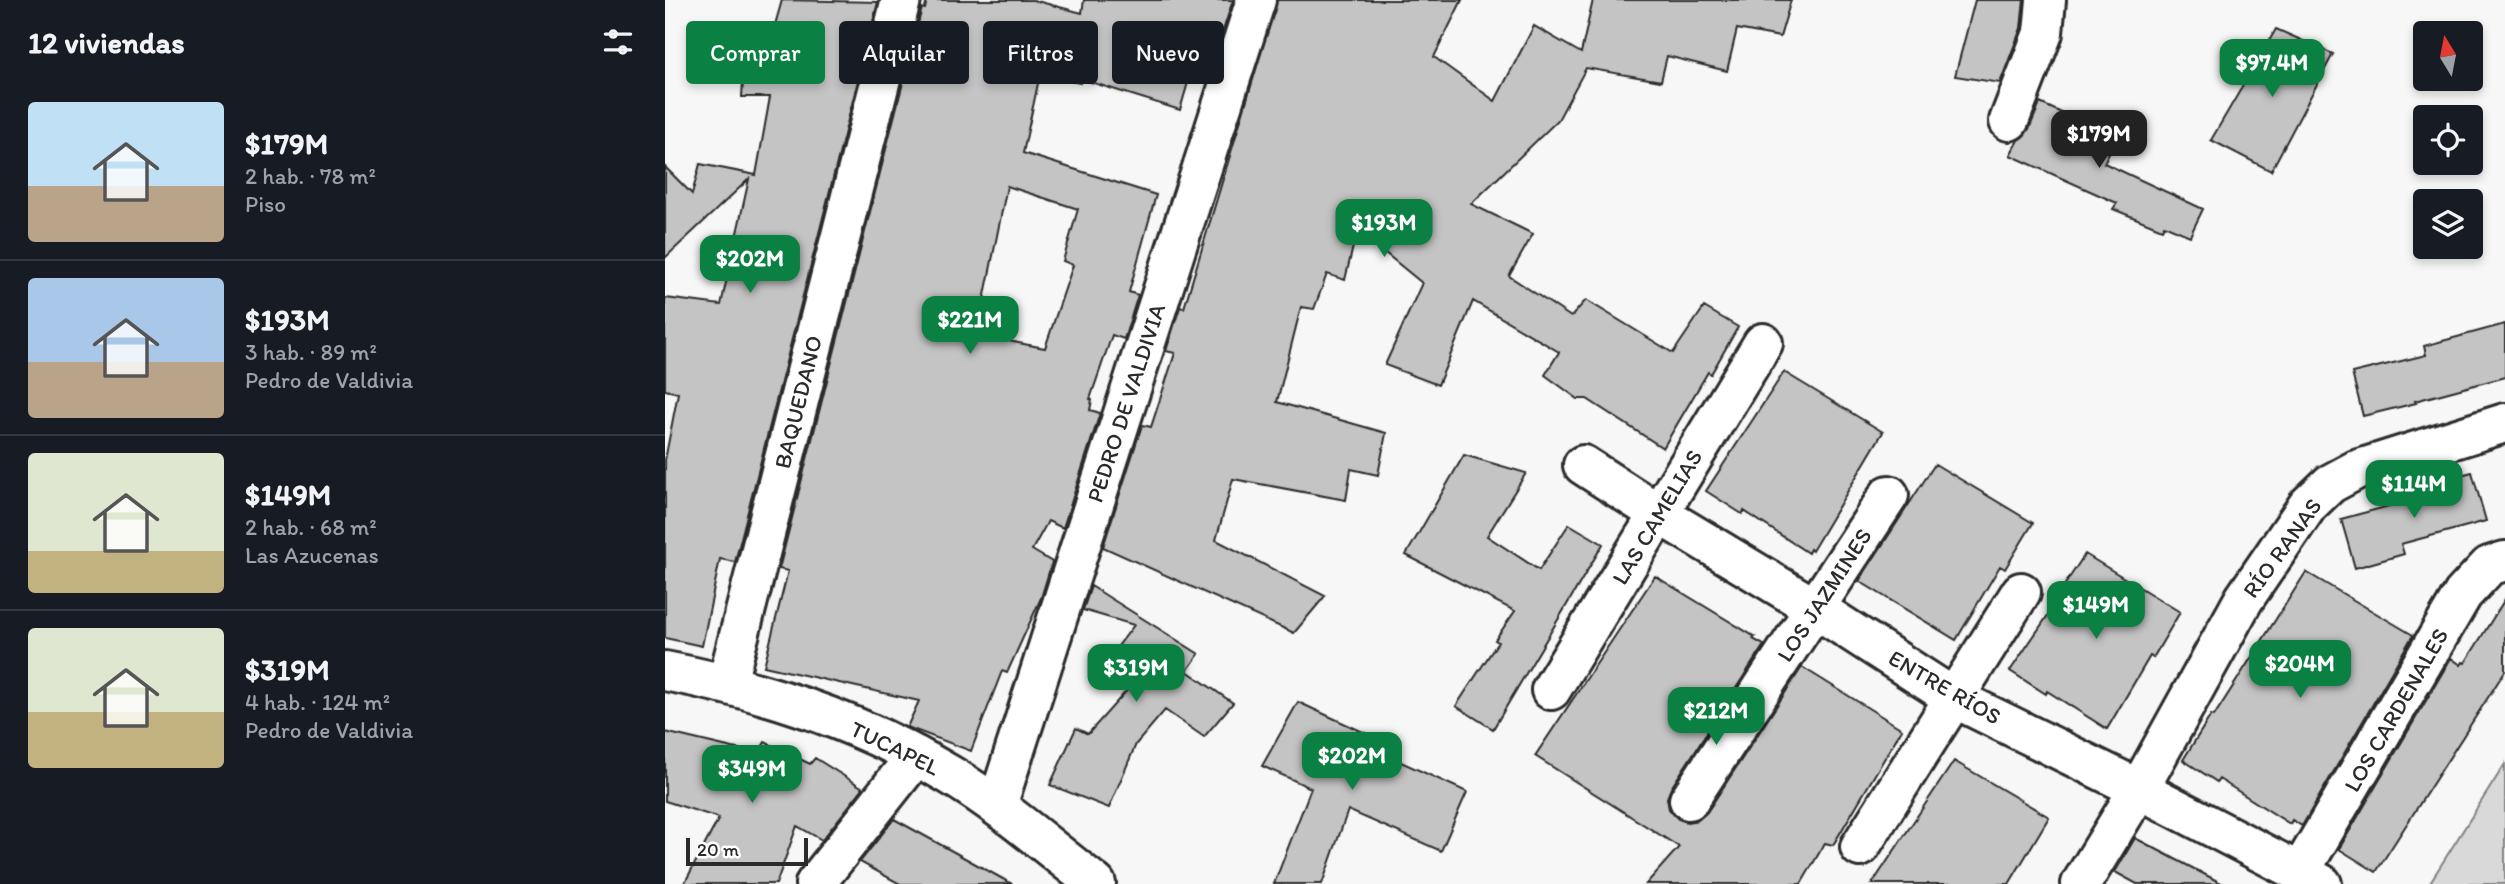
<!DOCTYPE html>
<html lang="es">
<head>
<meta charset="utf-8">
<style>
  :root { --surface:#171b24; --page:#20242c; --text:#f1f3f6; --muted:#9ea1a6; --line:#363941; --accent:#0b8043 }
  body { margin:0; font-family:Itim,sans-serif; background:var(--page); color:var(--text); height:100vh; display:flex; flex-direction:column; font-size:26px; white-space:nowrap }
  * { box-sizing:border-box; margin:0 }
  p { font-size:23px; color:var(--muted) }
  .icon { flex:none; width:38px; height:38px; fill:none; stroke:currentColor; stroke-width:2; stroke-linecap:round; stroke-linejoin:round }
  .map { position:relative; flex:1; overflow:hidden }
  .details { display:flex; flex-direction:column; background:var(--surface); width:665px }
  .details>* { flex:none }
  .top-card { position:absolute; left:21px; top:21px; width:665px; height:63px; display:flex; gap:14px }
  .needle { width:46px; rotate:350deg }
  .controls { position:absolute; left:1748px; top:21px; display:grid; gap:14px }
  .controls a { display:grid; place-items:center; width:70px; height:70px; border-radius:7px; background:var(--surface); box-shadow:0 4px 10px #0003; font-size:35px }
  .scale { position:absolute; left:21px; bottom:18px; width:122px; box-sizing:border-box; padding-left:7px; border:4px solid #2b2b2b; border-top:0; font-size:19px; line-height:24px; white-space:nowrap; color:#2b2b2b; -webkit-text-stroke:5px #fff; paint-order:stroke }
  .price { position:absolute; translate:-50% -60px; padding:0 16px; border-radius:14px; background:var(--accent); color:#fff; font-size:23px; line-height:46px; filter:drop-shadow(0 2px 4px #0008) }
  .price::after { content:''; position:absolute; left:50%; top:42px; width:21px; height:16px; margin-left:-10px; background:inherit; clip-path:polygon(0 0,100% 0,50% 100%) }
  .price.current { background:#222; color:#fff }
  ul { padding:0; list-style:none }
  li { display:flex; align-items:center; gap:21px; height:175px; padding:0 28px }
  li+li { border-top:2px solid var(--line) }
  li span { display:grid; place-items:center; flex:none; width:196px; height:140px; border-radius:7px; color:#555 }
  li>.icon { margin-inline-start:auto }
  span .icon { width:84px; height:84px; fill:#fffc; stroke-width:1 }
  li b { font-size:30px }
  h2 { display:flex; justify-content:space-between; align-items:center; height:84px; padding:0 28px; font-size:30px }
  .chip { padding:0 24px; border-radius:7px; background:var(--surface); box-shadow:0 4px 10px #0003; font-size:24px; line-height:63px }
  .chip.current { background:var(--accent); color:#fff }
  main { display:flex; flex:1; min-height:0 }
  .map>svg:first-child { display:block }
</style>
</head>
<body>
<main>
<section class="details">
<h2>12 viviendas<svg class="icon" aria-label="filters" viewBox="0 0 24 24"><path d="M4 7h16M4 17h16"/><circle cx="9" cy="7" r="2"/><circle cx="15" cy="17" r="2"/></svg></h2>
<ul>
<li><span style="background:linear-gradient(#bfe0f5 60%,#b9a48a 0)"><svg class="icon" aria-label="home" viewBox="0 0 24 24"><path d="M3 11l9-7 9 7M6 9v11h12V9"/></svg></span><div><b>$179M</b><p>2 hab. · 78 m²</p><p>Piso</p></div></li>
<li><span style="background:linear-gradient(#a9c7e8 60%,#b9a48a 0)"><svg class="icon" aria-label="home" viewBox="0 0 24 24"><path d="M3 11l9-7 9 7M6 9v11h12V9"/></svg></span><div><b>$193M</b><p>3 hab. · 89 m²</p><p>Pedro de Valdivia</p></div></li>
<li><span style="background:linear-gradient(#dfe7d0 70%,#c2b280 0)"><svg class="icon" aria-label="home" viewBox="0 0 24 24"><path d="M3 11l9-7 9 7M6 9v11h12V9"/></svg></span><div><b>$149M</b><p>2 hab. · 68 m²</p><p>Las Azucenas</p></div></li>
<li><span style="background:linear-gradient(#dfe7d0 60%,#c2b280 0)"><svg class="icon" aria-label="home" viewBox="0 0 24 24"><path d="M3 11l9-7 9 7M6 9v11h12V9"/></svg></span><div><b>$319M</b><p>4 hab. · 124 m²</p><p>Pedro de Valdivia</p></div></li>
</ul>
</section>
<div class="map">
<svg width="1840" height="884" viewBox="0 0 1840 884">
  <rect width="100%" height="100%" fill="#f7f7f7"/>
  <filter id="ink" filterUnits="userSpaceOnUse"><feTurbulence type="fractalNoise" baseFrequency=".0143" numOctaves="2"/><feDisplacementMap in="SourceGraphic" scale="14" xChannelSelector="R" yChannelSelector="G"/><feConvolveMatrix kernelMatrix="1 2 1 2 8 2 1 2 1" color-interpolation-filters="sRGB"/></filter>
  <g filter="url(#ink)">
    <path fill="#d9d9d9" stroke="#828282" stroke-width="2" d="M1840 764V884H1764Z"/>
    <path fill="#c4c4c4" stroke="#2b2b2b" stroke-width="2" fill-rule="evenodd" d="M117 0 213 2 70 562 55 559 37 646 0 638V460L13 393 0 390V298L56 305 84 179 0 258V167L27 194 35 164 91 175 105 97H77L79 63 99 64Z
      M262 0H368L417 13 419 0H568L553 46 535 41 515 110 416 79 415 83 375 74 358 153 491 195 464 292 473 295 459 339 447 335 425 399 427 400 425 410 435 413 398 528 383 521 367 550 387 562 376 598 342 673 337 671 306 751 242 727 254 701 99 666 123 571 114 569 257 8 260 9ZM342 186 413 209 398 261 408 265 380 348 312 335Z
      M612 0H797L769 57 830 101 869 26 916 53 928 0H1126L1115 37 1072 29 1062 71 1002 56 996 81 921 68 893 120 806 204 868 234 844 276 906 317 921 300 1008 353 1039 307 1073 327 1046 374 1043 372 998 448 922 399H913L880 375 894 352 808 301 773 385 720 365 757 283 692 230 680 280 662 274 649 309 636 307 612 402 721 433 713 475 686 469 681 500 568 479 551 540 660 596 629 633 438 547 477 425 486 427 510 353 501 351 515 307 519 308Z
      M1310 0H1359L1356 28 1335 83 1290 76Z
      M1611 29 1668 54 1606 171 1546 140Z
      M1375 103 1451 138 1439 163 1538 209 1525 236 1499 225 1497 229 1448 209 1452 203 1345 155 1353 140 1364 129Z
      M1840 324V377L1750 401 1751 403 1698 416 1687 373 1761 355 1759 346Z
      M1119 372 1218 432 1147 551 1145 549 1143 553 1079 511 1077 514 1041 491Z
      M799 455 861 473 822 536 874 570 904 524 938 544 828 729 791 706 833 642 830 640 850 611 741 555Z
      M1270 464 1368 523 1340 569 1335 566 1291 640 1194 581Z
      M1807 472 1821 521 1736 544 1739 554 1690 568 1676 519 1761 496 1758 485Z
      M1420 554 1515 612 1488 658 1485 656 1442 729 1382 691 1381 694 1345 671 1392 602 1389 601Z
      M1641 572 1748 635 1637 826 1627 820 1625 824 1554 779 1552 782 1518 760 1546 715 1549 716Z
      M990 576 1090 637 1088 639 1099 645 1006 788 1002 798 1004 809 1013 819 1022 822 1033 820 1042 812 1137 667 1237 729 1168 845 1160 843 1136 884H981L1014 847 870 756Z
      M426 586 534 654 522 671 568 703 539 737 500 710 471 744 444 808 385 785 411 728 423 734 465 687 437 667 469 625 418 610Z
      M1840 599V671L1711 872 1674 849 1786 658 1796 665 1798 662 1800 663Z
      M633 702 707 736 703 747 802 792 776 851 683 810 657 884H609L646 788 597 766Z
      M0 732 93 754 100 742 145 764 150 758 198 788 157 840 132 826 111 884H19L54 818 0 801Z
      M1289 761 1384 817 1344 884H1207Z
      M229 819 347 884H235L195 862Z
      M1470 838 1558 884H1472L1450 872Z"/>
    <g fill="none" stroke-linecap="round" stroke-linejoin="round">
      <defs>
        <path id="minor" d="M1344 121 1378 33 1381 0
          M918 465 994 514 1150 608 1289 698 1474 789 1657 884
          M62 683 236 0
          M886 690 1098 343
          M1024 800 1224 495
          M332 806 591 0
          M1195 847 1356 592
          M1635 872 1798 594 1824 566 1840 561
          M150 884 251 756
          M1416 884 1474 789 1579 599 1643 505 1665 484 1691 470 1840 423"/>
        <path id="tertiary" d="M0 671C100 690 197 722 285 775 337 806 383 847 431 884"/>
      </defs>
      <use href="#minor" stroke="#2b2b2b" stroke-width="44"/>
      <use href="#tertiary" stroke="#2b2b2b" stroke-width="44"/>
      <use href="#minor" stroke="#fff" stroke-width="38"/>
      <use href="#tertiary" stroke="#fff" stroke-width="38"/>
    </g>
  </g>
  <g text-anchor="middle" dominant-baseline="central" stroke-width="5" stroke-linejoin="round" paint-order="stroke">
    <g font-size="23" fill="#2b2b2b" stroke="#fff">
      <text transform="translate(133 402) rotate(-76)">BAQUEDANO</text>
      <text transform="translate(461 403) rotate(-72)">PEDRO DE VALDIVIA</text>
      <text transform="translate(992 517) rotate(-59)">LAS CAMELIAS</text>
      <text transform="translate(1617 548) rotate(-54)">RÍO RANAS</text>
      <text transform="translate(1159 595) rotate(-57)">LOS JAZMINES</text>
      <text transform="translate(1280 687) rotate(30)">ENTRE RÍOS</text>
      <text transform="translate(1731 710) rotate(-60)">LOS CARDENALES</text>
      <text transform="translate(230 748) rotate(26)">TUCAPEL</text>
    </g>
  </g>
</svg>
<div class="controls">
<a><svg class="needle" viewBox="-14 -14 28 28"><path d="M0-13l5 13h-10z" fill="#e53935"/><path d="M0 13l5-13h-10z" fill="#9ea1a6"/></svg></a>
<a><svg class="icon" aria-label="locate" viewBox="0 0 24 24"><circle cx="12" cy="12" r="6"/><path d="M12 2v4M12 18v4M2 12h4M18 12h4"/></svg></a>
<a><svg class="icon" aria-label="layers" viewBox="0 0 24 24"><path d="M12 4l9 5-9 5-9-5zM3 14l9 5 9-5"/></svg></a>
</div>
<div class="scale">20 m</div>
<b class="price" style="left:1607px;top:99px">$97.4M</b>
<b class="price current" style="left:1434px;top:170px">$179M</b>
<b class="price" style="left:719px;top:259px">$193M</b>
<b class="price" style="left:85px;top:295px">$202M</b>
<b class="price" style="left:305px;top:356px">$221M</b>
<b class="price" style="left:1749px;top:520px">$114M</b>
<b class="price" style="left:1431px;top:641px">$149M</b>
<b class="price" style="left:1635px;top:700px">$204M</b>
<b class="price" style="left:471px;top:704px">$319M</b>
<b class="price" style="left:1051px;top:747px">$212M</b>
<b class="price" style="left:687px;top:792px">$202M</b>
<b class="price" style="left:87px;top:805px">$349M</b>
<div class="top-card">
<a class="chip current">Comprar</a>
<a class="chip">Alquilar</a>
<a class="chip">Filtros</a>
<a class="chip">Nuevo</a>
</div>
</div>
</main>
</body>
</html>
